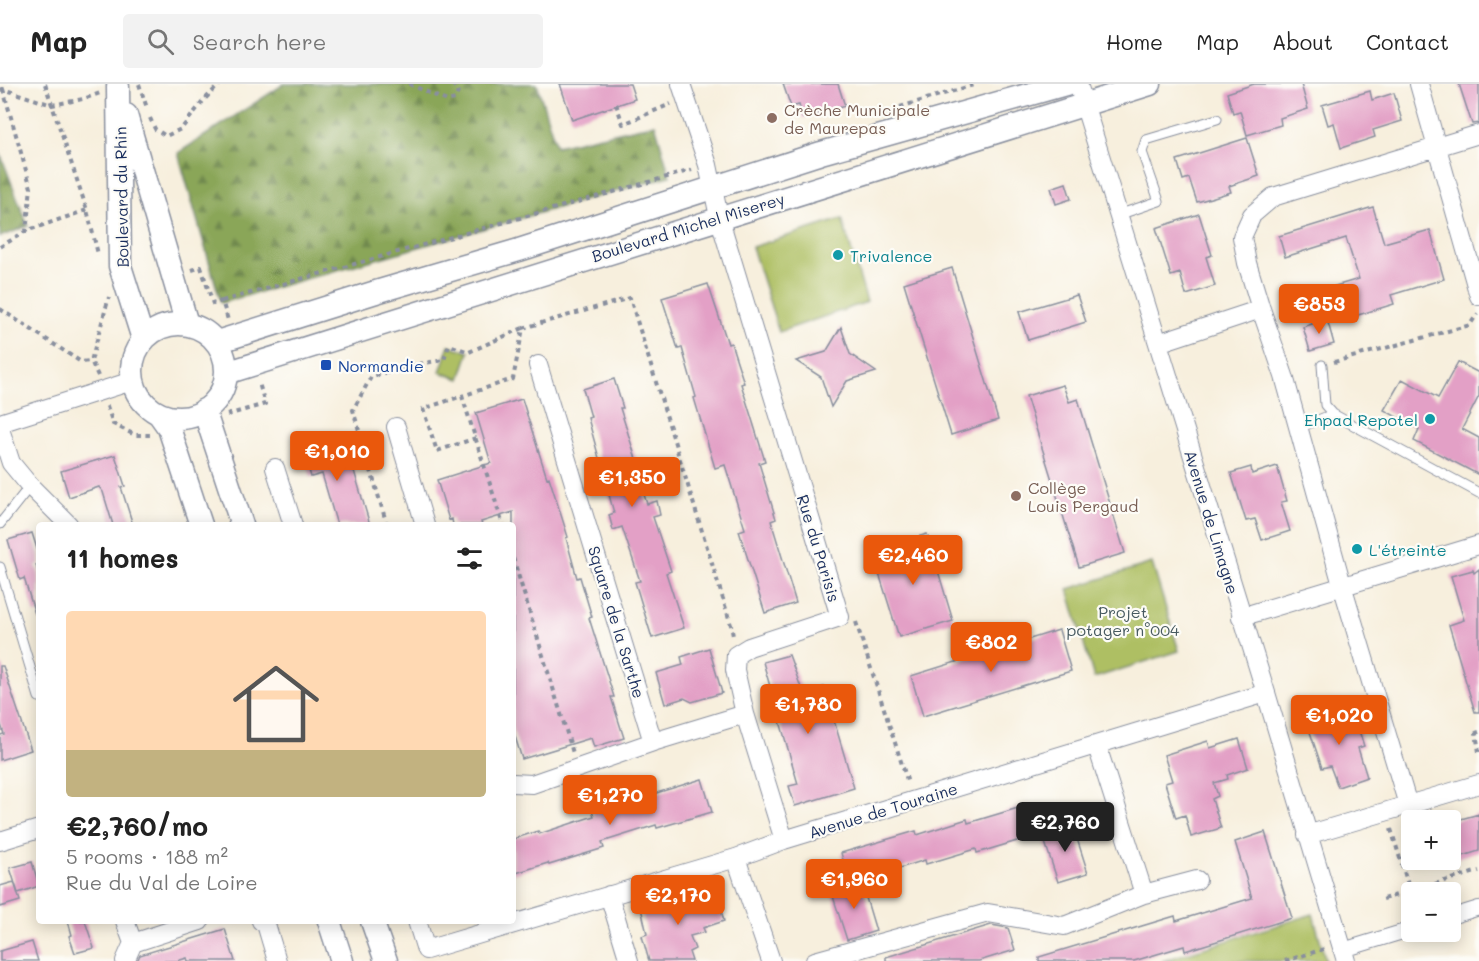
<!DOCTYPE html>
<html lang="en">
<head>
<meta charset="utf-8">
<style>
  :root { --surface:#fff; --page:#f2f2f2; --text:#222; --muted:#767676; --line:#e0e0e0; --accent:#ea580c }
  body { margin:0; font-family:Mali,sans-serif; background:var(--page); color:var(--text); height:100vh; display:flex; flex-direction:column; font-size:22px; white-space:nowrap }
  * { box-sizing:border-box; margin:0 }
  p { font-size:20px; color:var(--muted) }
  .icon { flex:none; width:33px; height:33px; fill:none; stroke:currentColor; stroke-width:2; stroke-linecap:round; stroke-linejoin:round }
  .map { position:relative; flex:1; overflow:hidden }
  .panel { position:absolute; left:36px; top:438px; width:480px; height:402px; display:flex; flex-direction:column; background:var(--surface); border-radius:6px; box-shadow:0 3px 15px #0003 }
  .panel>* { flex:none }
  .buttons { position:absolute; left:1401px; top:726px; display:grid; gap:12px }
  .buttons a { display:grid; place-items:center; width:60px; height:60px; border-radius:6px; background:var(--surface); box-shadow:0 3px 15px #0003; font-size:30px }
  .price { position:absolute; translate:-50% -51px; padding:0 14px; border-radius:6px; background:var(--accent); color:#fff; font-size:20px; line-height:39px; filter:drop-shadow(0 2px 3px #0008) }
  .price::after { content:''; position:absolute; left:50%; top:36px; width:18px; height:14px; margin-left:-9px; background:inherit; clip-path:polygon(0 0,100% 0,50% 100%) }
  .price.active { background:#222; color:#fff }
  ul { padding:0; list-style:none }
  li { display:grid; align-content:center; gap:12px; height:318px; padding:0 30px }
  li span { display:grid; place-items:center; height:186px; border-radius:6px; color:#555 }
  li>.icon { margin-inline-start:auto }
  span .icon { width:108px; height:108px; fill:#fffc; stroke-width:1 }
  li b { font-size:26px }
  h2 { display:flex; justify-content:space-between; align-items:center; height:72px; padding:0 30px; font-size:26px }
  header { display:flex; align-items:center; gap:36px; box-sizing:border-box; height:84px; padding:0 30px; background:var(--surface); border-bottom:2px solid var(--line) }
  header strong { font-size:28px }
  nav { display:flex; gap:33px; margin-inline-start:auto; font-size:21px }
  .search { width:420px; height:54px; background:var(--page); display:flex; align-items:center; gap:15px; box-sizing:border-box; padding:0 21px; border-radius:6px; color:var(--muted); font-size:22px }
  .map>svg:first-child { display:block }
</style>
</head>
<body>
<header>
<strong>Map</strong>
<div class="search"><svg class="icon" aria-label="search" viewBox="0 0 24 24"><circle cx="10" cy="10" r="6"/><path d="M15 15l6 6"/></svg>Search here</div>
<nav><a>Home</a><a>Map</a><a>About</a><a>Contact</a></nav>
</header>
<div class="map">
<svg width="1479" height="877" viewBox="0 0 1479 877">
  <defs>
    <pattern id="forest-firs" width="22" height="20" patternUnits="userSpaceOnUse" patternTransform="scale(1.5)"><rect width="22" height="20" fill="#8aa659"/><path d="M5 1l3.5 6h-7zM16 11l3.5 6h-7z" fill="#70884d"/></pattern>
  </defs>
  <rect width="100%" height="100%" fill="#fdfcf7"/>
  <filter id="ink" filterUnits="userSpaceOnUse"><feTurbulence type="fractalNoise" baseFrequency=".0167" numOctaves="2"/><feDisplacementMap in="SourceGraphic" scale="12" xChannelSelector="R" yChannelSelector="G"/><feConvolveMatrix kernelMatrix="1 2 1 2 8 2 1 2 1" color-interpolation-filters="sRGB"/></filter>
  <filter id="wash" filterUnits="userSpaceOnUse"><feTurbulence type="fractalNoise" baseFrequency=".008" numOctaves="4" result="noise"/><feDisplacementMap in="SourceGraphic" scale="24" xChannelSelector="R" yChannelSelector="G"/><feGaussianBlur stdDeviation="1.35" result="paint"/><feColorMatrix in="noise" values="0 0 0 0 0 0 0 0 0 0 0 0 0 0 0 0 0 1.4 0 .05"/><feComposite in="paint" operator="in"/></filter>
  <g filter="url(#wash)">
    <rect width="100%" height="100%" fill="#f7efdd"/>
    <path fill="url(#forest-firs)" stroke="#526a5c" stroke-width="1.5" d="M284 0H537L556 62 655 40 670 92 221 219 178 69Z
      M0 69 28 142 0 153Z"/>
    <path fill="#aebf63" stroke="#647760" stroke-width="1.5" d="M842 135 867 218 779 248 752 163Z
      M449 261 469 268 460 295 440 288Z
      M1152 479 1179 567 1094 594 1068 505Z
      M1313 830 1326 877H1162Z"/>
    <g id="blocks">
      <path fill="#e3a0c6" d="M560 0H630L635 15 572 36Z
        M783 0H838L845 22 803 34 799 21 791 23Z
        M1254 0H1301L1308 25 1280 34 1281 41 1247 51 1240 27 1233 29 1227 9Z
        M1459 0H1479V39L1472 40Z
        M1370 7 1372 16 1394 9 1402 37 1373 46 1375 53 1341 64 1334 39 1328 41 1322 21Z
        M1247 54 1259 92 1229 102 1231 108 1197 118 1189 94 1183 96 1177 76Z
        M1066 99 1071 115 1056 120 1051 104Z
        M1373 123 1384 159 1430 146 1444 195 1391 211 1394 220 1345 235 1335 202 1359 195 1346 154 1285 173 1279 152Z
        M1199 130 1212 171 1206 173 1215 202 1186 211 1180 189 1171 192 1156 144Z
        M952 184 998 336 951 351 904 199Z
        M708 200 728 260 731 259 744 299 741 300 765 377 759 379 776 435 771 437 796 519 765 529 739 447 745 445 725 381 715 384 694 314 696 313 682 264 678 265 662 214Z
        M1077 211 1086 238 1028 256 1019 228Z
        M1327 235 1334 260 1310 267 1303 243Z
        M841 243 850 270 876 288 847 297 831 323 821 293 796 277 826 268Z
        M1458 278 1479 289V312L1462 345 1479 354V391L1414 357 1419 345 1384 326 1402 295 1438 314Z
        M614 295 623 324H620L637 378 634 379 647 420 657 417 660 431 653 433 671 487 666 489 684 544 652 554 635 498 640 497 622 443 613 446 609 431 614 429 588 334 591 333 583 305Z
        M1063 301 1069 318 1078 315 1125 469 1079 483 1026 312Z
        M522 315 547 394 549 393 568 453 566 454 577 494 580 493 592 533 589 534 614 613H611L624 654 594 663 591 654 522 675 513 646V428L481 438 482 441H453L452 435 449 436 437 396 491 379 476 329Z
        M320 349 323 359 332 356 341 384 352 380 370 441H337L322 390 311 393 303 365 308 364 305 353Z
        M115 371 125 402 121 403 133 441H113L103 408 99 403 69 413 61 387Z
        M1277 382 1287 417 1281 418 1290 447 1262 456 1255 435 1246 437 1231 389 1251 383 1252 390Z
        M32 449 39 471V480L36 481 39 491V529L35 530 24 494 20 496 8 456Z
        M927 450 953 537 899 553 872 467Z
        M1479 485V628H1475L1449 541 1464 536 1451 492 1473 486 1474 489Z
        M1059 546 1071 587 923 632 911 592Z
        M709 564 722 609 692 618 684 614 665 620 656 589 683 581 681 573Z
        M789 571 803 609 824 603 854 704 795 722 789 702 798 700 763 578Z
        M0 582H3L31 666 0 676V651L4 650 0 638Z
        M1353 628 1364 662 1358 664 1367 693 1338 703 1330 682 1322 684 1306 636 1326 629 1328 635Z
        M1239 655 1248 684 1227 691 1228 695 1214 699 1218 712 1212 715 1221 744 1191 753 1185 731 1176 734 1165 699 1172 697 1164 671 1208 657 1210 664Z
        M702 695 712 728 657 744 656 741 602 758 604 764 549 781 548 779 513 790V755L538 747 539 750 594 732 592 726 605 722 647 710V712Z
        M1018 724 1027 754 977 769 976 765 926 780 925 776 850 800 841 769 916 747 917 751 967 735 968 739Z
        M1479 730V767L1450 776V738Z
        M1072 739 1088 789 1058 798 1042 749Z
        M1265 748 1292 834 1185 867 1184 862 1134 877H1039V873L1175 832 1176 837 1252 814 1235 758Z
        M32 778 39 802 18 809 10 784Z
        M861 797 876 847 847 856 831 806Z
        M14 798 20 817 0 823V802Z
        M716 807 724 837 703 844 705 848 690 852 695 865 689 868 692 877H649L642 852 647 850 641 824 684 810 686 817Z
        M68 837H85L94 864 75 869 69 852 72 851Z
        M991 841 1008 844 1015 866 979 877H886V873Z
        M225 845 235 877H188L187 874 177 877H137L140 871Z
        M32 858 38 877H0V867Z"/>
    </g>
  </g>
  <g filter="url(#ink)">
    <use href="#blocks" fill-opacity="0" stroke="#898f9e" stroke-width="1.5"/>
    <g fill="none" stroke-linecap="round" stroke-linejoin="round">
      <defs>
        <path id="service" d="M1118 131 1159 117 1142 68 1146 56 1217 35
          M1322 281 1325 321 1333 330 1479 409
          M1298 344 1333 330
          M0 440 30 402
          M0 483 39 613"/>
        <path id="pedestrian" d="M1450 833 1479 824
          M1343 866 1412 845"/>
        <path id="minor" d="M681 0 708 81 719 133 840 533 749 563 736 571 735 586 745 630 784 756
          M1078 0 1266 609 1346 877
          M1419 0 1479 212
          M1261 225 1284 292 1342 501 1408 721
          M1158 259 1261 225 1247 179 1242 153 1252 131 1273 113 1479 50
          M538 281 653 658
          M0 339 132 297
          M396 343 425 441
          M0 345 11 379 30 402 69 441
          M275 384 293 441
          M1241 533 1479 461
          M513 699 532 700 653 658 745 630
          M1307 751 1479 700
          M0 757 39 745
          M736 774 771 877
          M1144 810 1197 796
          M609 811 629 877
          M125 837 133 859 200 837
          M261 837 266 840 277 877
          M417 837 426 866 736 774 784 756 1266 609
          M125 877 133 859
          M815 877 988 829 1064 842 1144 810 1097 662"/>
        <path id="tertiary" d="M118 3 120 182 143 255
          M126 31 187 240
          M132 287a47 47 0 1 1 94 0a47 47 0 1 1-94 0Z
          M217 258 376 208 519 166 821 69 1066 0
          M226 289 1150 0
          M204 326 242 441
          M159 330 169 344 201 441
          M329 837 342 877
          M372 837 386 877"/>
      </defs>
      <use href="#service" stroke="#898f9e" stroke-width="11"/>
      <use href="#pedestrian" stroke="#898f9e" stroke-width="16"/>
      <use href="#minor" stroke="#898f9e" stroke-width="20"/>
      <use href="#tertiary" stroke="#898f9e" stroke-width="25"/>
      <path stroke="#898f9e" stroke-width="4" stroke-dasharray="4.5 4.5" stroke-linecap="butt" d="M45 0 87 126 98 170
        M139 0 147 24
        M409 0 447 17 455 15 458 8 453 0
        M3 5 31 104 26 147
        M0 6 3 5 52 21 83 15 100 9
        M616 20 623 40 671 20
        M900 23 977 0
        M150 34 155 45 166 52 181 45 205 15 220 0
        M0 163 26 147 87 126
        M192 186 201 183 213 220 222 217 228 236
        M222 217 692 86
        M0 225 81 278 91 277
        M523 244 630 214 731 541 733 552
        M1334 278 1470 241 1477 230
        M98 292 91 277 109 213
        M107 322 113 340 135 351H150
        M227 331 265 320 259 299
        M476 354 437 367 423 325 462 312 503 441
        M387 441 353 326 371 293 418 280 444 276 449 261 469 268 523 244 513 295 462 312
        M513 474 573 669
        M856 538 908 699
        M1479 648 1476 649 1479 668
        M1391 745 1410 807
        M1383 815 1479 787
        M1285 877 1324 865"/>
      <use href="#service" stroke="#fff" stroke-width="9"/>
      <use href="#pedestrian" stroke="#fff" stroke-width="14"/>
      <use href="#minor" stroke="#fff" stroke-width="18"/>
      <use href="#tertiary" stroke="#fff" stroke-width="22"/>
    </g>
  </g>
  <g fill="#8d6e63" stroke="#fdfcf7" stroke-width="2">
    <circle cx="772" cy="34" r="6"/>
    <circle cx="1016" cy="412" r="6"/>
  </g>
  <g fill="#0f9aa8" stroke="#fdfcf7" stroke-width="2">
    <circle cx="838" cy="171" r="6"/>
    <circle cx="1430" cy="335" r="6"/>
    <circle cx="1357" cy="465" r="6"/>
  </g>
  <rect fill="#1a4fb4" stroke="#fdfcf7" stroke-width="2" x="320" y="275" width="12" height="12" rx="3"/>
  <g text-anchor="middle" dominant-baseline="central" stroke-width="4.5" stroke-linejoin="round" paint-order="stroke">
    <g font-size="16" fill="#785e54" stroke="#fdfcf7" text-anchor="start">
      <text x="784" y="25">Crèche Municipale<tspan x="784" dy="18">de Maurepas</tspan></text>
      <text x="1028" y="403">Collège<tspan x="1028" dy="18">Louis Pergaud</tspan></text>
    </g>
    <g font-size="16" fill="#1b2f5e" stroke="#fdfcf7">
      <text transform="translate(121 113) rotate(-91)">Boulevard du Rhin</text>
      <text transform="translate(688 143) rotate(-17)">Boulevard Michel Miserey</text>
      <text transform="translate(1212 438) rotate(73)">Avenue de Limagne</text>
      <text transform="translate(819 464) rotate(73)">Rue du Parisis</text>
      <text transform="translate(617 538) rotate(73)">Square de la Sarthe</text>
      <text transform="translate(883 726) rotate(-17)">Avenue de Touraine</text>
    </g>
    <g font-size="16" fill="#0d838f" stroke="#fdfcf7" text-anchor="start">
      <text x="850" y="171">Trivalence</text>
      <text x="1418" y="335" text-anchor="end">Ehpad Repotel</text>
      <text x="1369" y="465">L'étreinte</text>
    </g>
    <g font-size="16" fill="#164399" stroke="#fdfcf7" text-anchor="start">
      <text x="338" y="281">Normandie</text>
    </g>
    <g font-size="16" fill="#475a60" stroke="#fdfcf7">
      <text x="1123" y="527">Projet<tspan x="1123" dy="18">potager n°004</tspan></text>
    </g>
  </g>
</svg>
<div class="buttons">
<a>+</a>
<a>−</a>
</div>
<b class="price" style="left:1319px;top:251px">€853</b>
<b class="price" style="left:337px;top:398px">€1,010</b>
<b class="price" style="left:632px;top:424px">€1,350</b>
<b class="price" style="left:913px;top:502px">€2,460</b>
<b class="price" style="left:991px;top:589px">€802</b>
<b class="price" style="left:808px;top:651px">€1,780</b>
<b class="price" style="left:1339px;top:662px">€1,020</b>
<b class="price" style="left:610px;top:742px">€1,270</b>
<b class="price active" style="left:1065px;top:769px">€2,760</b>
<b class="price" style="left:854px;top:826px">€1,960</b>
<b class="price" style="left:678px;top:842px">€2,170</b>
<section class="panel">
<h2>11 homes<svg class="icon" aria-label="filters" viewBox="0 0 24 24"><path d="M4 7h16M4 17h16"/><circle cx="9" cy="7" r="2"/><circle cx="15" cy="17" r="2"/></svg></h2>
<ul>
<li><span style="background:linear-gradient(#ffd9b3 75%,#c2b280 0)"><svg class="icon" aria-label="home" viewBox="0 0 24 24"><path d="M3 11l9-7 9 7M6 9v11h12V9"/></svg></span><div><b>€2,760/mo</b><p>5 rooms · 188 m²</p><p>Rue du Val de Loire</p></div></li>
</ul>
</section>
</div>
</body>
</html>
